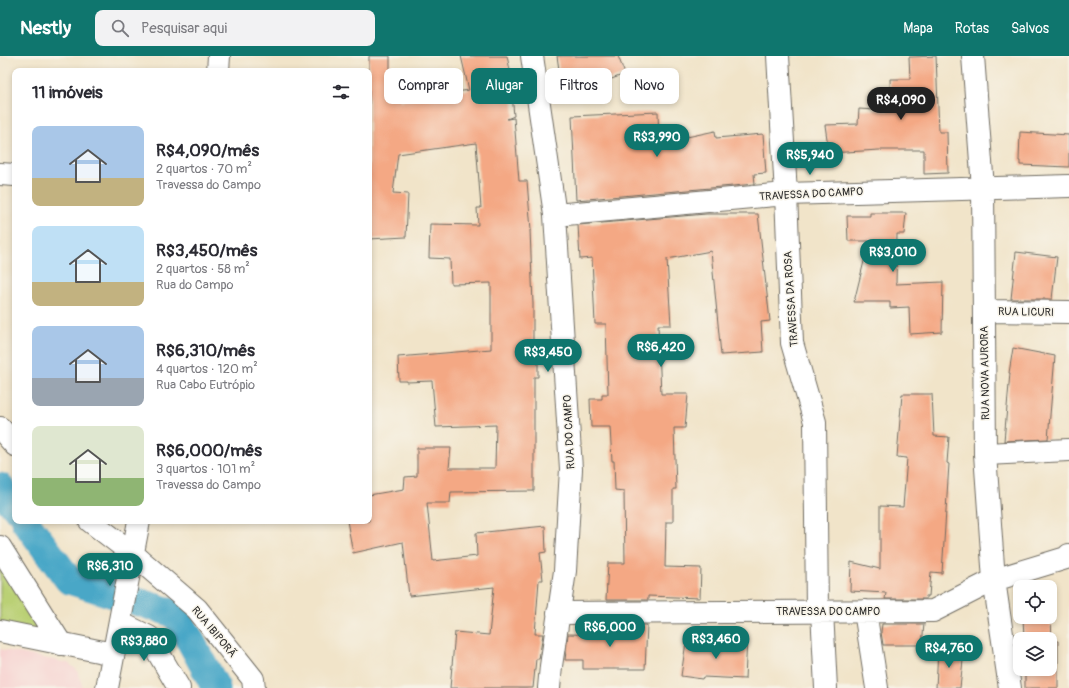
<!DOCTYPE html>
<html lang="pt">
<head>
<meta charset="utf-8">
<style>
  :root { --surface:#fff; --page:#f2f2f3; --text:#2b2b33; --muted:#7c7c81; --accent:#0f766e }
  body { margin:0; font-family:Pangolin,sans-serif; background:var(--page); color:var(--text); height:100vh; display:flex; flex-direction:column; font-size:15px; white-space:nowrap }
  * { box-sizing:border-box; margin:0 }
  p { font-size:13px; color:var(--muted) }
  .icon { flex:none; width:22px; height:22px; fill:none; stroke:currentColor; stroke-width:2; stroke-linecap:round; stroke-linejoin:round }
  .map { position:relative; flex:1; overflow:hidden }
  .details { position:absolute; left:12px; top:12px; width:360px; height:456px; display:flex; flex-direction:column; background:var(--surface); border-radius:8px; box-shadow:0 2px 6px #0003 }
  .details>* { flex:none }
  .banner { position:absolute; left:384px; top:12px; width:380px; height:36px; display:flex; gap:8px }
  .fabs { position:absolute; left:1013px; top:524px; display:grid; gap:8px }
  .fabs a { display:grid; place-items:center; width:44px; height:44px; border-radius:8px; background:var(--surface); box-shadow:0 2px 6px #0003; font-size:20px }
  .price { position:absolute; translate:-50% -34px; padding:0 9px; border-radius:14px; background:var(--accent); color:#fff; font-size:13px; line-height:26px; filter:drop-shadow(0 1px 2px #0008) }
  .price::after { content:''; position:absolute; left:50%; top:24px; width:12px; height:9px; margin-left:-6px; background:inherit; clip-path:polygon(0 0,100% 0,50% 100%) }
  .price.selected { background:#222; color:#fff }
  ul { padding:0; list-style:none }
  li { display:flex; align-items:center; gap:12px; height:100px; padding:0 20px }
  li span { display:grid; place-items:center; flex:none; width:112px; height:80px; border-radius:8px; color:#555 }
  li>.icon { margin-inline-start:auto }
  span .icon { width:48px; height:48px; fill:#fffc; stroke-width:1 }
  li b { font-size:17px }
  h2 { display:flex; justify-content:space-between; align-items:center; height:48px; padding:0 20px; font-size:17px }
  .pill { padding:0 14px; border-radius:8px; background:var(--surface); box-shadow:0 2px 6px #0003; font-size:14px; line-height:36px }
  .pill.selected { background:var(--accent); color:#fff }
  header { display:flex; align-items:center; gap:24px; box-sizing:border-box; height:56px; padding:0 20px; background:var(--accent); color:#fff }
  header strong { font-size:19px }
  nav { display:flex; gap:22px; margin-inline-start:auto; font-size:14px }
  .search { width:280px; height:36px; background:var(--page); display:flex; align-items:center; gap:10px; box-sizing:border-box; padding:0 14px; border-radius:8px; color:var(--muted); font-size:15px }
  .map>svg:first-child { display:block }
</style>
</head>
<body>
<header>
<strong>Nestly</strong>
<div class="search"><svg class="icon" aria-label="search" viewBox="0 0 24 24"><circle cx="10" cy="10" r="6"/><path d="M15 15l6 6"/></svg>Pesquisar aqui</div>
<nav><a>Mapa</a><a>Rotas</a><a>Salvos</a></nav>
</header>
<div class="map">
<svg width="1069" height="632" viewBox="0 0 1069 632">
  <rect width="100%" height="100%" fill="#f7f3e8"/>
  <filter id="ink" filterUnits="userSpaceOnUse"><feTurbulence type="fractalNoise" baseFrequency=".025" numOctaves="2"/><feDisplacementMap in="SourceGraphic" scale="8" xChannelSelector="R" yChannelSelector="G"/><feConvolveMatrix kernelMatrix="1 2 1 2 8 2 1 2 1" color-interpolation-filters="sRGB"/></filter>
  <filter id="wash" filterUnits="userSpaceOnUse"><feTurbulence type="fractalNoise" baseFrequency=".012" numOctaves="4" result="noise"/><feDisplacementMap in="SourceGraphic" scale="16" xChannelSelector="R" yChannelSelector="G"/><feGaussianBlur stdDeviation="0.9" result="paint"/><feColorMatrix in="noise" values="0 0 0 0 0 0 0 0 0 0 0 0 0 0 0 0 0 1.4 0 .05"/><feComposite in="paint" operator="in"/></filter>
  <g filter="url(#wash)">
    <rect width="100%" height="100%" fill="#f1e4c9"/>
    <path fill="#f7d0cf" d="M0 593 68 607 77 614 83 632H0Z"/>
    <path fill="#bad074" stroke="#727e50" d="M0 509 46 584 0 575Z"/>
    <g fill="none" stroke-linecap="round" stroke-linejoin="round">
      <path stroke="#48a7c7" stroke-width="29" d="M0 431 15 451
        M25 465 69 524 176 558 216 632"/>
    </g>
    <g id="blocks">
      <path fill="#f4a884" d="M369 0H390V15H400V45L469 34 461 0H507L515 38H512L514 60 507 63 514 62 519 125H527L531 174H530L533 248V293H538V321H534V435L451 436 450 447H427L433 505 477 500 476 477 545 470 546 496 540 497 543 524H539L535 578H543L539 603H536L533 632H450L455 576 489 579 494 531 409 540 403 486 353 497 347 465H369V439L404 433 405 421 417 420V392H451L449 412H495L496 369 436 371 432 325 407 326V325H399L398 301 491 293V227L451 228 450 203 429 202 430 168 478 169 477 152H481L476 87 398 98 393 137 408 138 406 181 369 183Z
        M557 0H618L625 18 563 41Z
        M936 0 939 76H947L948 117 924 118V94H879L829 97 825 69 858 68 859 53 891 55 890 23H910L909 1Z
        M658 56 659 87 715 75 716 82 763 78 766 117 754 118 755 128 576 144 572 60Z
        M1020 76 1069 79V111L1020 109V105H1019Z
        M870 157H906L904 178H897L896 228 943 226 942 276 910 278 909 251 890 252V246H854L869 185H848L847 160H870Z
        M706 158H758L770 265 761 266 763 296 721 299 711 195 667 203 671 269H658L661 338H688L685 372H674L676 433H673V466H666L665 511 701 512 700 542 648 540V544H606L608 507H625L624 435 615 434 614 405H612L610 371H591L590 343H602V338H608L606 268H595L592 202 580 203 578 169Z
        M1016 196 1057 201 1052 243H1011Z
        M1013 292 1055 300 1048 383 1004 385 1010 317H1009Z
        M902 338H932L934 380 949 381 947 407 949 408 942 517 931 516 929 540H926V543H885L886 537 850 535 851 506 880 513V450L903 451 907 402 897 401Z
        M1023 561H1051L1052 585H1058V632H1025V613H1050V583H1024Z
        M882 568H924L922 589H883L881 576Z
        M605 569H647L645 613H583V604H565L568 578 605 579Z
        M723 582H747L745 623 703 621 702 623 681 620 686 586 722 592Z
        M938 593 964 595 960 632H936Z"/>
    </g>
  </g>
  <g filter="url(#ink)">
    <use href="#blocks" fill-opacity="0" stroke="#706c62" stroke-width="1"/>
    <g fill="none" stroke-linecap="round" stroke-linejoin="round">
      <defs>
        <path id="minor" d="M532 0 555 159 571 413 565 515 551 610 549 632
          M778 0 786 138 792 287 815 366 817 555
          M973 0 983 132 985 398 994 524 1010 632
          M218 15 219 0
          M0 118 15 119
          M555 159 786 138 1069 130
          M984 255 1069 256
          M0 372 15 389
          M985 398 1069 394
          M90 465 133 498 197 553 253 623 254 632
          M0 491 61 588
          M822 555 826 632
          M865 555 877 632
          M558 557 933 555 994 524 1066 502 1069 499
          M120 567 149 581 179 632
          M0 575 113 598
          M107 632 139 465"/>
      </defs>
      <use href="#minor" stroke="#706c62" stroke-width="24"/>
      <use href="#minor" stroke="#fff" stroke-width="22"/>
    </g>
  </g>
  <g text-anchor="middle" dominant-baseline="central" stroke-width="3" stroke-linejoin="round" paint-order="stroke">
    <g font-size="11" fill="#2b2b2b" stroke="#f7f3e8">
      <text transform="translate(811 138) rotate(-3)">TRAVESSA DO CAMPO</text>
      <text transform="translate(791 243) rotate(-94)">TRAVESSA DA ROSA</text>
      <text transform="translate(1026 256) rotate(1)">RUA LICURI</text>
      <text transform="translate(985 317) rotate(-91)">RUA NOVA AURORA</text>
      <text transform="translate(569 376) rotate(-93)">RUA DO CAMPO</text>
      <text x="828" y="555">TRAVESSA DO CAMPO</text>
      <text transform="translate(214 576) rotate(50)">RUA IBIPORÃ</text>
    </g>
  </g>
</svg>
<div class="fabs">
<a><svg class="icon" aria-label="locate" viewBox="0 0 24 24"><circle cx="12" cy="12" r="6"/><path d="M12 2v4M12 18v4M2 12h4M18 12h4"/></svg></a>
<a><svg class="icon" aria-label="layers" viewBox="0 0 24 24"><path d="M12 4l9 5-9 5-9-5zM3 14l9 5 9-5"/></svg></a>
</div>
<b class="price selected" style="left:901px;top:65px">R$4,090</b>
<b class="price" style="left:657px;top:102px">R$3,990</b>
<b class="price" style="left:810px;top:120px">R$5,940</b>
<b class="price" style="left:893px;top:217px">R$3,010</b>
<b class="price" style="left:661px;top:312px">R$6,420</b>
<b class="price" style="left:548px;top:317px">R$3,450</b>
<b class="price" style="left:110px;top:531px">R$6,310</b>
<b class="price" style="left:610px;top:592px">R$6,000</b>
<b class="price" style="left:716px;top:604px">R$3,460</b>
<b class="price" style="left:144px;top:606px">R$3,880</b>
<b class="price" style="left:949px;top:613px">R$4,760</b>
<div class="banner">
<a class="pill">Comprar</a>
<a class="pill selected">Alugar</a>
<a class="pill">Filtros</a>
<a class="pill">Novo</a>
</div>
<section class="details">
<h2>11 imóveis<svg class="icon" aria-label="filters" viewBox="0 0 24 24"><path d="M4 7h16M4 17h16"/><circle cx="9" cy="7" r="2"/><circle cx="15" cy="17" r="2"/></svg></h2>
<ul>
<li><span style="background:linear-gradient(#a9c7e8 65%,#c2b280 0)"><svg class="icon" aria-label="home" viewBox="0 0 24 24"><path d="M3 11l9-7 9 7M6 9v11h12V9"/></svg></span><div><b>R$4,090/mês</b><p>2 quartos · 70 m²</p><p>Travessa do Campo</p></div></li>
<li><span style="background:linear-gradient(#bfe0f5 70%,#c2b280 0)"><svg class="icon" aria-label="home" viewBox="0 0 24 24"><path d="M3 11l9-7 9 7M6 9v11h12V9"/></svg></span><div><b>R$3,450/mês</b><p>2 quartos · 58 m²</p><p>Rua do Campo</p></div></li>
<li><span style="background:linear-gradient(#a9c7e8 65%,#9aa5b1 0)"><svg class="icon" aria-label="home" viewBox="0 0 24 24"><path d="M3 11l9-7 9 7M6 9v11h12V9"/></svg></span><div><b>R$6,310/mês</b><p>4 quartos · 120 m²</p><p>Rua Cabo Eutrópio</p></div></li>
<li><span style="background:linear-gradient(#dfe7d0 65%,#8fb573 0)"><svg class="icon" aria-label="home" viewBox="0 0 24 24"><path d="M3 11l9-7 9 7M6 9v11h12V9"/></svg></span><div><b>R$6,000/mês</b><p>3 quartos · 101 m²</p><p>Travessa do Campo</p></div></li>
</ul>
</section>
</div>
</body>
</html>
